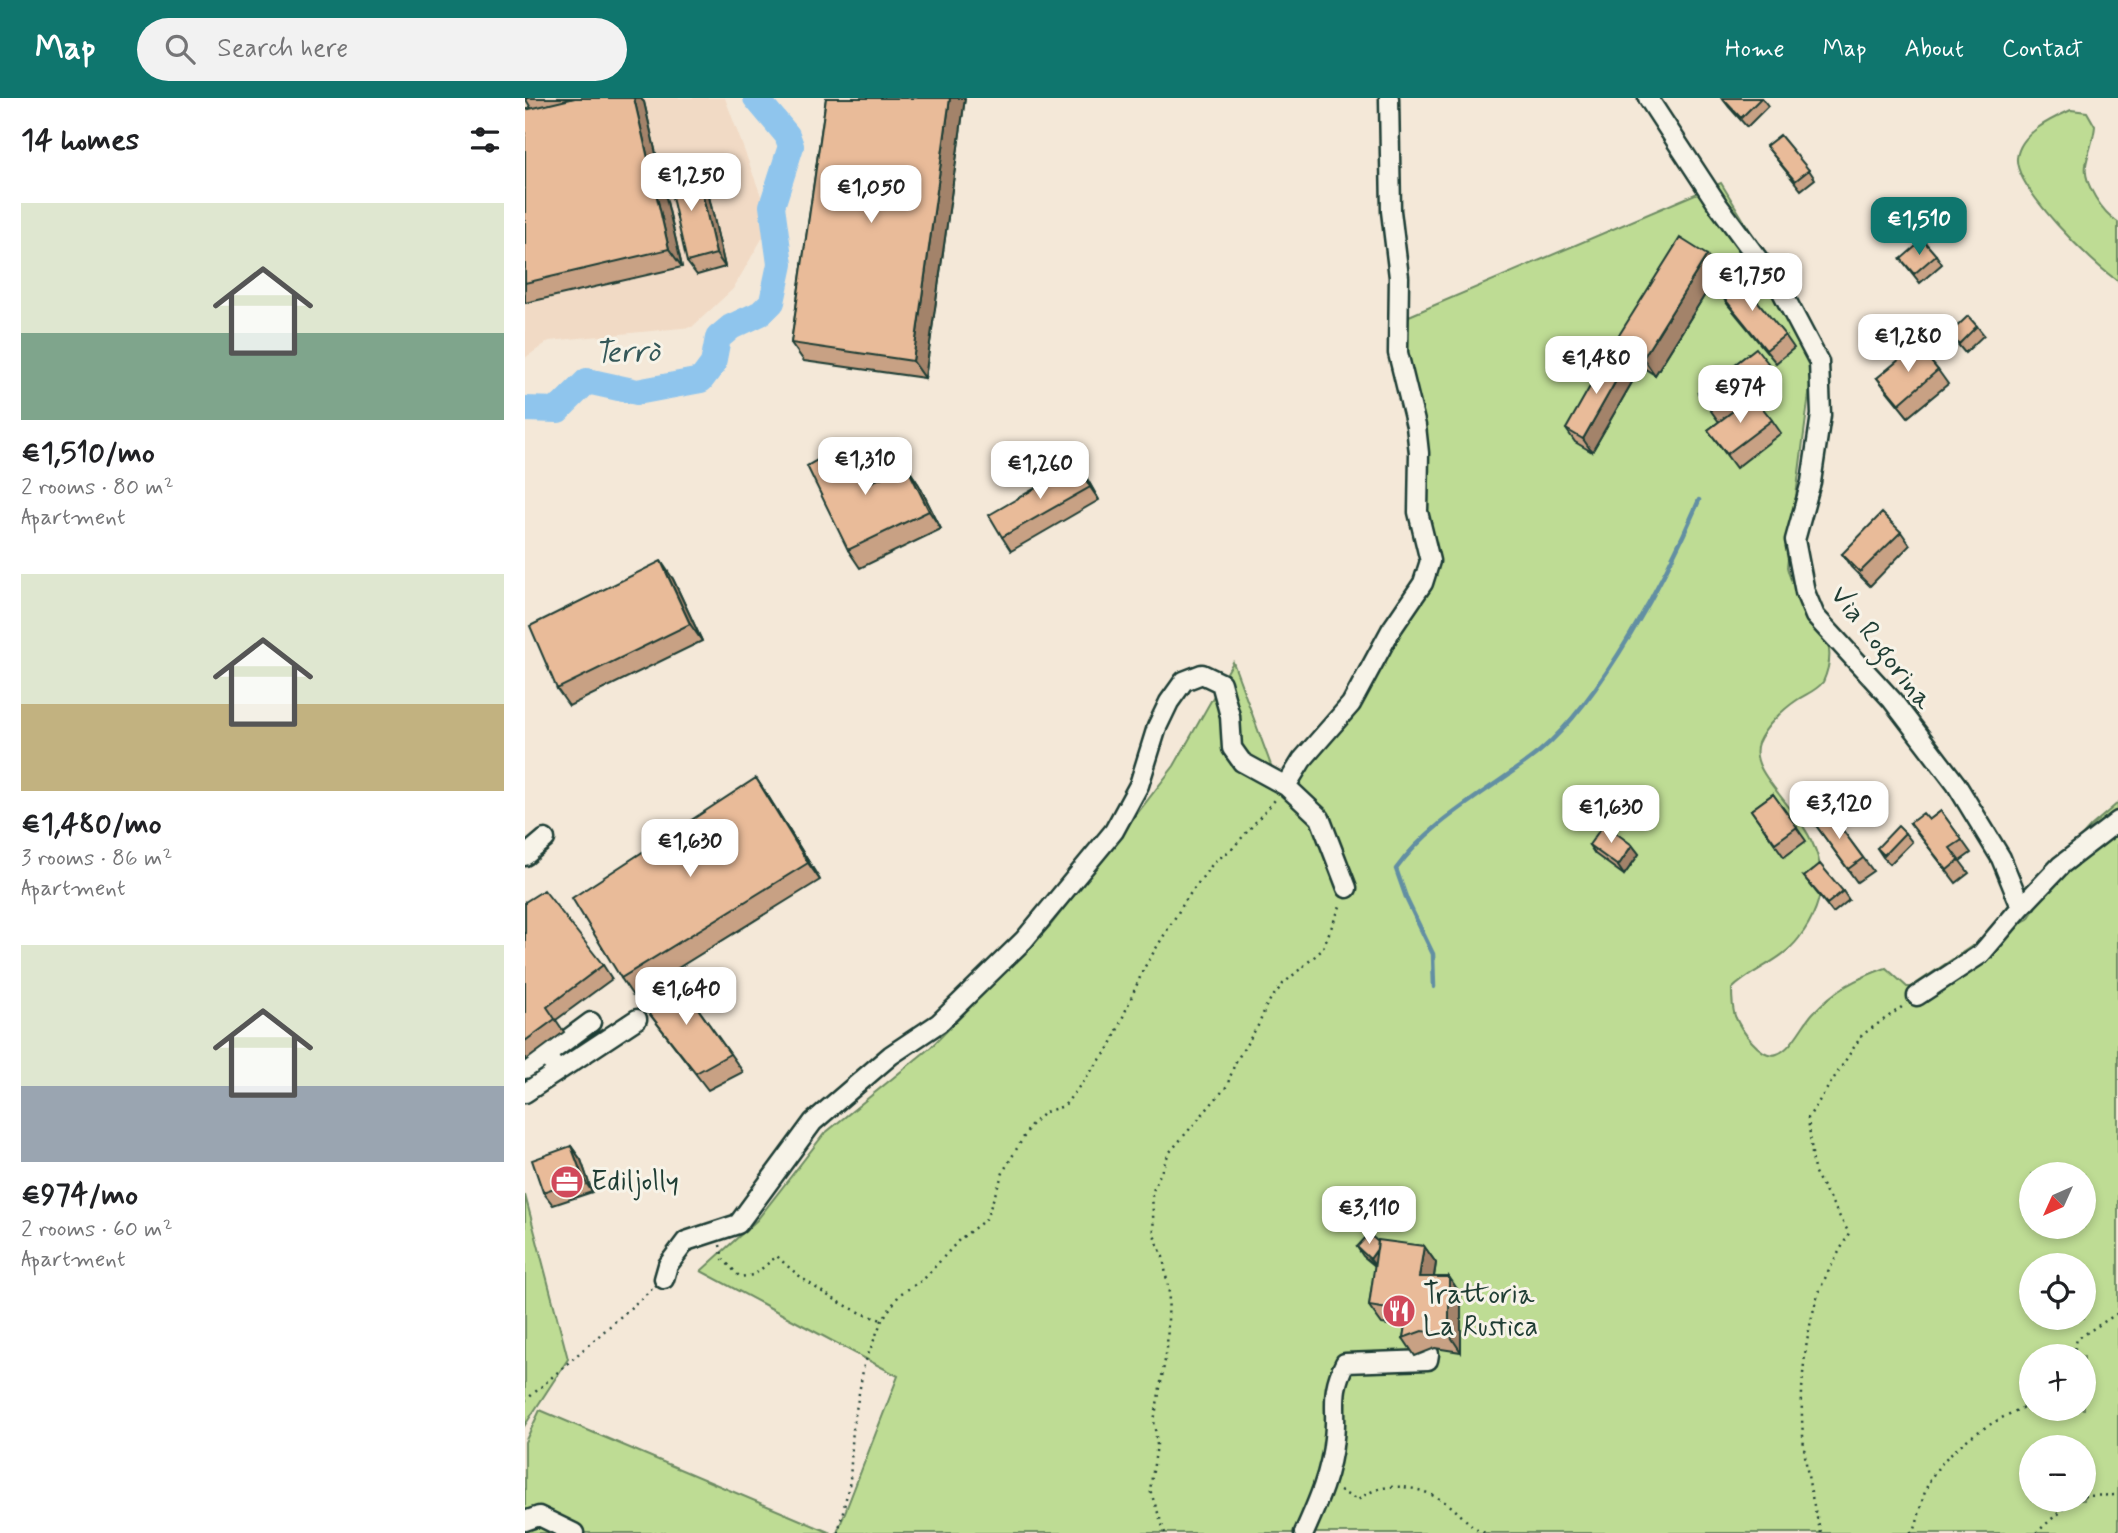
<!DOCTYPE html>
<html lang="en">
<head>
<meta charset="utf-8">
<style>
  :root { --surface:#fff; --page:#f2f2f2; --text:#202124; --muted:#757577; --accent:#0f766e }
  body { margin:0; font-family:Mynerve,sans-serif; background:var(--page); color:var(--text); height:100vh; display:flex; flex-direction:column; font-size:26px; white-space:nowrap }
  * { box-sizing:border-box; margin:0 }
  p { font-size:23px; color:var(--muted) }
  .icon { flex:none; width:38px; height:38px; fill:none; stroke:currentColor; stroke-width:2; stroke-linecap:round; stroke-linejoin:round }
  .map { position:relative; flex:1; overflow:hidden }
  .sheet { display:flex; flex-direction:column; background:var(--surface); width:525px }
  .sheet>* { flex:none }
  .needle { width:46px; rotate:225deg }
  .tools { position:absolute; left:1494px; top:1064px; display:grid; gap:14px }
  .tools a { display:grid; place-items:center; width:77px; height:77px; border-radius:50%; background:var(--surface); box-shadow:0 4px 10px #0003; font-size:35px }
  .price { position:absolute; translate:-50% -60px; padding:0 16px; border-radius:14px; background:#fff; color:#222; font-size:23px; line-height:46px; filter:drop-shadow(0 2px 4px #0008) }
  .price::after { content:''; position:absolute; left:50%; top:42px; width:21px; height:16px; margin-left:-10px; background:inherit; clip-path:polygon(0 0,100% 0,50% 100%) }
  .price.current { background:var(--accent); color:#fff }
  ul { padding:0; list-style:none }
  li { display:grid; align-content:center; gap:14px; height:371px; padding:0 21px }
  li span { display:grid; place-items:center; height:217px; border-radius:0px; color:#555 }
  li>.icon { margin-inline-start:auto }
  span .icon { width:126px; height:126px; fill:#fffc; stroke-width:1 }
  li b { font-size:30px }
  h2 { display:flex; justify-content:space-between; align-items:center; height:84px; padding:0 21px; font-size:30px }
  header { display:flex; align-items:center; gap:42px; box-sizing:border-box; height:98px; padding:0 35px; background:var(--accent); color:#fff }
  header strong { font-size:33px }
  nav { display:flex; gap:38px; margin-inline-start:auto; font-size:24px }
  .search { width:490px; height:63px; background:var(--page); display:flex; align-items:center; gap:18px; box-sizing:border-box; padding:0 24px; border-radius:38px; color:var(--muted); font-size:26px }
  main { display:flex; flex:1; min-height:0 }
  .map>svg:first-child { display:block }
</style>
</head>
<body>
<header>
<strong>Map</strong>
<div class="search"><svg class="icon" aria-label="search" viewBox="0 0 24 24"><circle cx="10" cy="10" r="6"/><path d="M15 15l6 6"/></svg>Search here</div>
<nav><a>Home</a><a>Map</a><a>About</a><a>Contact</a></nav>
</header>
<main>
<section class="sheet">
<h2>14 homes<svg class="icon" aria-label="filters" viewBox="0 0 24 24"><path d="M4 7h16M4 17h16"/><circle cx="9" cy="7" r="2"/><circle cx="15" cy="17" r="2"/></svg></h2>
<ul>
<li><span style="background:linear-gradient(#dfe7d0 60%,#7fa58c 0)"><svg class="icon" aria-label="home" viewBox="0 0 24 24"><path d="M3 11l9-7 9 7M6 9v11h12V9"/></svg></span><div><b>€1,510/mo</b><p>2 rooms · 80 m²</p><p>Apartment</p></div></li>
<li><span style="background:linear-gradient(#dfe7d0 60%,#c2b280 0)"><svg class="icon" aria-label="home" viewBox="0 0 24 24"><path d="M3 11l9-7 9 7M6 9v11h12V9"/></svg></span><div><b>€1,480/mo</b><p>3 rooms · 86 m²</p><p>Apartment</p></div></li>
<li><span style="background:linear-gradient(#dfe7d0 65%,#9aa5b1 0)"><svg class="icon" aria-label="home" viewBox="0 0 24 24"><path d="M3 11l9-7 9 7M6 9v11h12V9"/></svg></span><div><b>€974/mo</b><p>2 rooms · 60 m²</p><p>Apartment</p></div></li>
</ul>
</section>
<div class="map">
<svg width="1593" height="1435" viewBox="0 0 1593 1435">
  <rect width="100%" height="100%" fill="#f4e8d8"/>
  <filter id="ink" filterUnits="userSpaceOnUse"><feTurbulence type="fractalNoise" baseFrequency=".0143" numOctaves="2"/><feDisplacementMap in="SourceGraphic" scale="14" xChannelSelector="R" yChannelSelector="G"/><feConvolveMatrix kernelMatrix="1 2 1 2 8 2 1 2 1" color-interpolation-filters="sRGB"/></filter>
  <g filter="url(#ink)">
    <path fill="#f1dac5" d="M0 0H200L246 125 208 191 167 229 24 243 0 260Z"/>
    <path fill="#bedc94" stroke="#6e8c64" stroke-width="2" fill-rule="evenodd" d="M1546 12 1562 14 1570 28C1569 42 1563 54 1561 67 1558 86 1578 115 1593 124V183C1569 168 1489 89 1492 60 1495 35 1526 21 1546 12Z
      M1196 85 1291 241 1262 469C1272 514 1322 531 1298 584 1291 593 1281 596 1272 602 1257 612 1240 629 1233 645 1216 691 1347 742 1274 840 1256 864 1227 871 1207 891 1207 901 1207 909 1210 918 1215 930 1236 962 1252 956 1267 951 1277 927 1288 915 1309 892 1332 880 1361 870L1382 889H1386L1447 848 1503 821 1510 810 1517 782 1566 728 1593 705V1435H312L373 1278 176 1173 232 1122 299 1036 406 949 525 828 649 668 708 564 747 670 753 681 765 686 903 473 877 221ZM1507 1076H1559V1129H1507ZM1507 1167H1559V1220H1507ZM1507 1258H1559V1311H1507ZM1507 1349H1559V1402H1507Z
      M0 1097 43 1261 0 1327Z
      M15 1312 306 1435H0V1344Z"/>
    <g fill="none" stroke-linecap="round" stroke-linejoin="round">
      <path stroke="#628fa3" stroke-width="4.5" d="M909 889 908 856 882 802 871 771C908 720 967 692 1015 653 1077 601 1142 477 1174 402"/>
      <path stroke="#8fc5ed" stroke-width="26" d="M0 311 33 312 62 283 112 294 176 282 188 266 193 240 206 229 236 215 247 204 255 166 247 108 266 48 262 37 231 0"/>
      <defs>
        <path id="minor" d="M1123 0 1193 107 1256 192 1294 264 1296 317 1286 384 1270 442 1280 494 1290 518 1367 602 1431 686 1476 760 1496 809 1456 856 1392 898
          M761 688 777 662 826 606 866 532 898 485 905 463 893 414 894 355 891 328 873 255 874 179 866 113 864 0
          M0 758 20 741
          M1496 809 1536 767 1593 723
          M20 958 66 924
          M0 971 20 958 27 965
          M0 995 112 921
          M139 1181 143 1167 161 1143 213 1126 288 1024 366 957 414 925 499 842 589 733 614 687 632 629 644 604 659 583 677 576 696 585 705 618 707 650 717 664 761 688 795 720 822 790
          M0 1423 14 1418 49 1435
          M779 1435C793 1404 806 1374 809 1340 813 1309 804 1296 820 1265L903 1262 904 1256"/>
      </defs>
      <use href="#minor" stroke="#1f3d34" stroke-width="23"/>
      <path stroke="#1f3d34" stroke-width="2.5" stroke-dasharray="2 5" stroke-linecap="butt" d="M195 1147 198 1161 215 1179 229 1177 252 1158C277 1184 323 1213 357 1222
        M1548 1258 1552 1241 1593 1215
        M0 1303 128 1190
        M815 1393 833 1402C859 1380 898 1388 924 1407 938 1417 945 1430 962 1435
        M1559 1398 1593 1397
        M313 1435 325 1383 328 1329 339 1267 357 1222 375 1196 398 1182 434 1142 461 1121 479 1072 506 1027 520 1014 539 1008 585 949 619 870 662 800 689 764 707 751 750 702
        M640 1435 625 1392 632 1347 629 1323 642 1251 644 1195 638 1159 629 1137 627 1095 644 1055 702 988 710 965 734 926 742 906 758 886 797 852 816 806
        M1296 1435C1274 1356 1269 1283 1291 1203 1298 1180 1313 1157 1324 1135L1289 1073 1283 1020 1337 937 1381 906
        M1385 1435 1390 1431C1395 1416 1397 1398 1404 1384 1425 1345 1469 1323 1507 1305
        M1511 1435 1548 1402"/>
      <use href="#minor" stroke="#f7f3e8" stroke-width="18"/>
    </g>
    <path fill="#c8a184" stroke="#1f3d34" stroke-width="2" d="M0 0H115L119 4 157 169 0 205V12L6 10Z
      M301 0H440L400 280 279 263 266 245Z
      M1197 0H1237L1243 8 1222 29 1204 9Z
      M1241 48 1284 72 1290 81 1276 92Z
      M180 81 200 169 172 177 162 164Z
      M1411 157 1417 166 1395 185 1376 161Z
      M1194 174 1130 277 1103 260 1091 242Z
      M1194 194 1260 237 1269 250 1251 265 1203 207Z
      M1452 228 1459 237 1440 255 1424 236Z
      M1243 265 1253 279 1227 299 1247 322 1256 335 1211 370 1183 332 1194 324 1173 295Z
      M1413 272 1423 286 1383 319 1362 293 1352 280Z
      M1110 279 1067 354 1050 344 1041 331Z
      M334 363 346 384 382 369 394 387 416 431 335 470 323 452Z
      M561 379 574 402 486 453 477 439Z
      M1376 434 1385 447 1345 488 1326 469 1317 456Z
      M148 481 177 543 44 608 32 591Z
      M1248 696 1281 743 1259 759 1226 712Z
      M243 698 295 782 108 898 96 880Z
      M1416 713 1446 755 1435 763 1444 775 1431 785 1385 725 1404 722Z
      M1305 715 1348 773 1332 784 1290 726Z
      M1380 735 1387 744 1365 766 1358 759 1352 750Z
      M1064 747H1107L1114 756 1099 777 1070 756Z
      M1279 779 1318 793 1324 802 1308 815Z
      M0 804 78 867 87 881 31 922 39 934 0 963Z
      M152 881 218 974 183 992 117 906Z
      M46 1048 56 1062 67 1094 28 1107 18 1094Z
      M853 1144 899 1148 911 1165 909 1179H924L936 1197V1254L910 1250 890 1258 878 1240 880 1229 857 1226 844 1208 850 1168 838 1158 832 1149Z"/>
    <path fill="#a3836b" stroke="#1f3d34" stroke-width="2" d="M109 0H115L119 4 157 169 144 151Z
      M425 0H440L400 280 388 263Z
      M171 68 180 81 200 169 191 156Z
      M1182 157 1194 174 1130 277 1118 260Z
      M1101 265 1110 279 1067 354 1058 341Z
      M322 345 334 363 356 402 344 385Z
      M552 366 561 379 574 402 565 389Z
      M382 369 394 387 416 431 404 413Z
      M136 463 148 481 177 543 165 526Z
      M231 680 243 698 295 782 283 765Z
      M1107 747 1114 756 1099 777 1093 768Z
      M46 1048 56 1062 67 1094 58 1080Z
      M856 1147 852 1170 845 1161Z
      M899 1148 911 1165 906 1196 894 1179Z
      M924 1179 936 1197V1254L924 1236Z"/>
    <path fill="#e9bb99" stroke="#1f3d34" stroke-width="2" d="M50 0H109L144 151 0 185V12Z
      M301 0H425L388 263 266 245Z
      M1197 0H1236L1216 20Z
      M1255 37 1284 72 1270 83 1241 48Z
      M171 68 191 156 162 164 141 73Z
      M1155 140 1182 157 1118 260 1091 242Z
      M1398 142 1411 157 1389 176 1376 161Z
      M1212 178 1260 237 1241 252 1194 194Z
      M1443 218 1452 228 1434 246 1424 236Z
      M1392 247 1413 272 1374 306 1352 280Z
      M1231 250 1243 265 1185 311 1173 295Z
      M1084 255 1101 265 1058 341 1041 331Z
      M1228 298 1247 322 1202 356 1183 332Z
      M322 345 344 385 382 369 404 413 323 452 282 368Z
      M552 366 565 389 477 439 464 417Z
      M1357 415 1376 434 1335 474 1317 456Z
      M136 463 165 526 32 591 5 528Z
      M231 680 283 765 96 880 47 800Z
      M1248 696 1272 729 1250 745 1226 712Z
      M1416 713 1437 742 1425 750 1434 762 1422 772 1385 725 1398 715 1404 722Z
      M1305 715 1338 760 1323 771 1290 726Z
      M1079 726 1107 747 1093 768 1064 747Z
      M1373 728 1380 735 1359 757 1352 750Z
      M1295 766 1318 793 1302 806 1279 779Z
      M19 792 78 867 22 909 30 921 0 943V804Z
      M152 881 205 956 171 975 117 906Z
      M46 1048 58 1080 18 1094 7 1062Z
      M844 1136 853 1144 852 1151 845 1161 832 1149Z
      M853 1142 899 1148 894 1179H924V1236L897 1233 878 1240 882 1214 844 1208Z"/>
  </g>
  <defs>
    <symbol id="office-disc" viewBox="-11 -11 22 22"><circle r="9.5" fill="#d1495b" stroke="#f7f3e8"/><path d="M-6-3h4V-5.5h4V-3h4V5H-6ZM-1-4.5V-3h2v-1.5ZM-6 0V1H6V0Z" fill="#fff"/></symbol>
    <symbol id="restaurant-disc" viewBox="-11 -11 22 22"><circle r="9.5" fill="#d1495b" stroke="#f7f3e8"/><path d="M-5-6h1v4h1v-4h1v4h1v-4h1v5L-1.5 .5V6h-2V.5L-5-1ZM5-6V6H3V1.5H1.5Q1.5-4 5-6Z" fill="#fff"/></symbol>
  </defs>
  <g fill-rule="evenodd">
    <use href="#office-disc" x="23" y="1065" width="38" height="38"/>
    <use href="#restaurant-disc" x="855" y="1194" width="38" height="38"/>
  </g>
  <g text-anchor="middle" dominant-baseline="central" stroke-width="6" stroke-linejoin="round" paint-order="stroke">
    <g font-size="28" fill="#1f3d34" stroke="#f7f3e8">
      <text transform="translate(1356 550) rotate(52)">Via Rogorina</text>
    </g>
    <g font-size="28" fill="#1f3d34" stroke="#f7f3e8" text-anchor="start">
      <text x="66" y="1084">Ediljolly</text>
      <text x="898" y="1197">Trattoria<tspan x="898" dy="32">La Rustica</tspan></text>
    </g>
    <g font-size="30" font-style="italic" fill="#355859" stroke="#f7f3e8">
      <text transform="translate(102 255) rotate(-1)">Terrò</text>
    </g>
  </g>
</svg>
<div class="tools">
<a><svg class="needle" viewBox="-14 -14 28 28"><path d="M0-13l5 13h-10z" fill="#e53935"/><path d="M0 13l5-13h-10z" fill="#757577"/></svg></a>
<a><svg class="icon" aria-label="locate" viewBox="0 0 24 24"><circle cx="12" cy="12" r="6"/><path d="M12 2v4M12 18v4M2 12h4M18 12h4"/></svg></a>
<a>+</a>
<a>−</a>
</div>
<b class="price" style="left:166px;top:115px">€1,250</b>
<b class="price" style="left:346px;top:127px">€1,050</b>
<b class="price current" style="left:1394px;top:159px">€1,510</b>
<b class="price" style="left:1227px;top:215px">€1,750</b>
<b class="price" style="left:1383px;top:276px">€1,280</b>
<b class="price" style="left:1071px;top:298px">€1,480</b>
<b class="price" style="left:1215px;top:327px">€974</b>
<b class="price" style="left:340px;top:399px">€1,310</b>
<b class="price" style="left:515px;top:403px">€1,260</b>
<b class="price" style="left:1314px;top:743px">€3,120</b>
<b class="price" style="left:1086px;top:747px">€1,630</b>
<b class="price" style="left:165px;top:781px">€1,630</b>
<b class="price" style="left:161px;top:929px">€1,640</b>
<b class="price" style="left:844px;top:1148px">€3,110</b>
</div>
</main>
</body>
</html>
